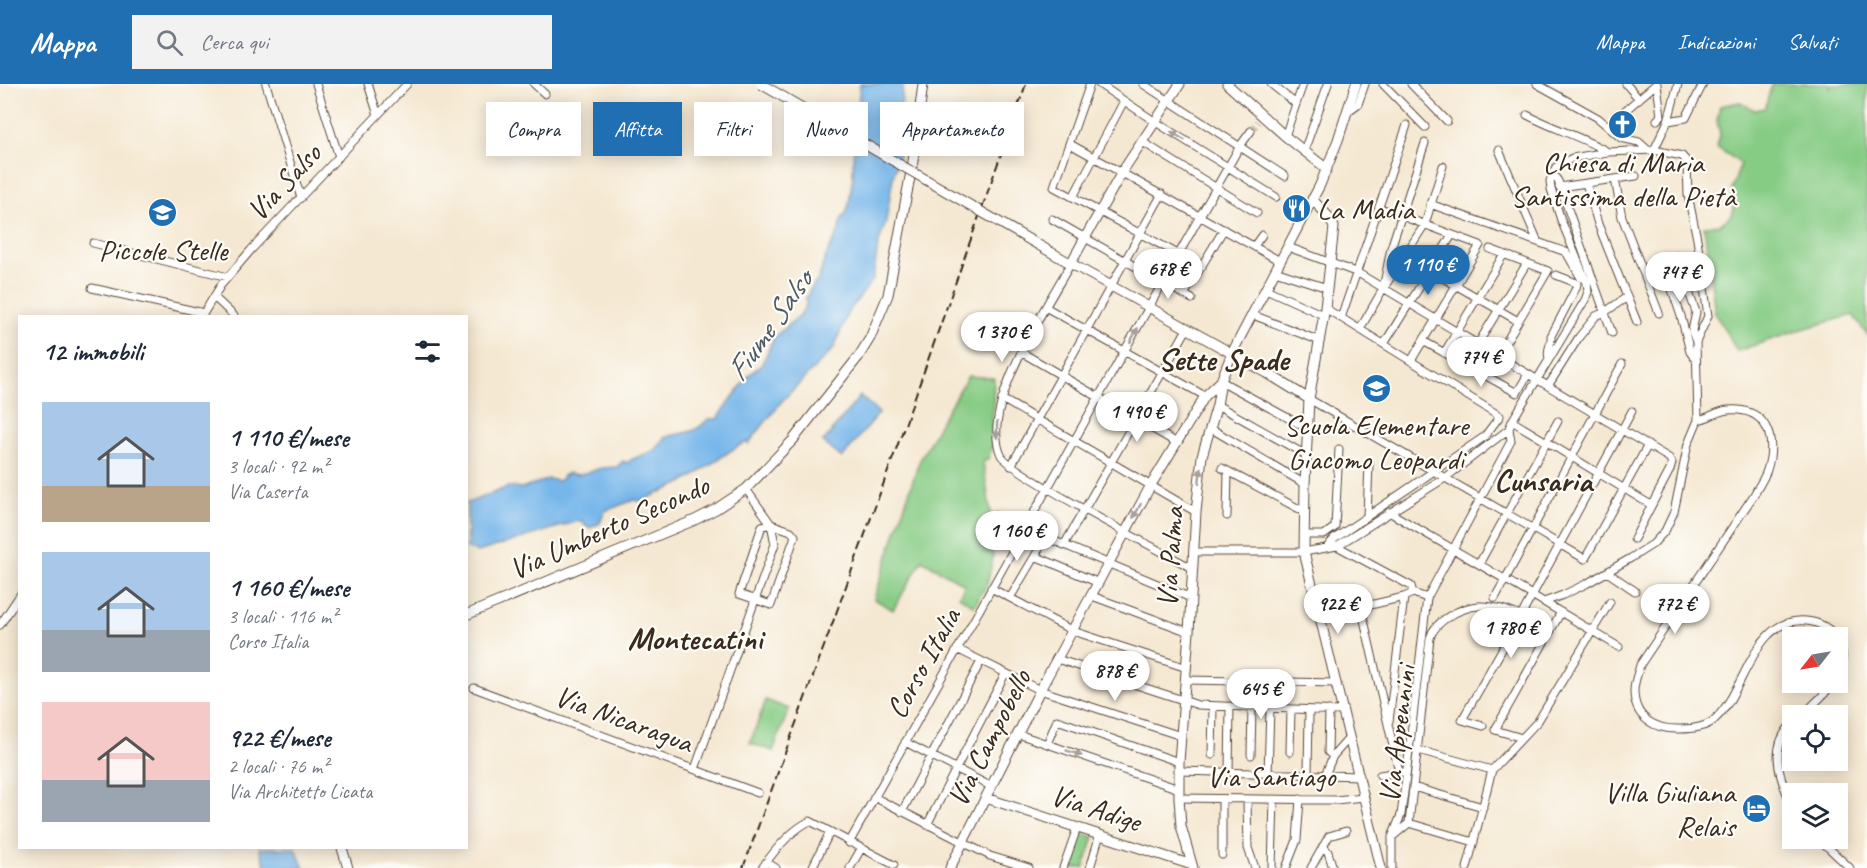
<!DOCTYPE html>
<html lang="it">
<head>
<meta charset="utf-8">
<style>
  :root { --surface:#fff; --page:#f2f2f3; --text:#1f2937; --muted:#747a83; --accent:#1f6fb2 }
  body { margin:0; font-family:Caveat,sans-serif; background:var(--page); color:var(--text); height:100vh; display:flex; flex-direction:column; font-size:22px; white-space:nowrap }
  * { box-sizing:border-box; margin:0 }
  p { font-size:20px; color:var(--muted) }
  .icon { flex:none; width:33px; height:33px; fill:none; stroke:currentColor; stroke-width:2; stroke-linecap:round; stroke-linejoin:round }
  .map { position:relative; flex:1; overflow:hidden }
  .side { position:absolute; left:18px; top:231px; width:450px; height:534px; display:flex; flex-direction:column; background:var(--surface); border-radius:0px; box-shadow:0 3px 15px #0003 }
  .side>* { flex:none }
  .hud { position:absolute; left:486px; top:18px; width:570px; height:54px; display:flex; gap:12px }
  .needle { width:39px; rotate:239deg }
  .tools { position:absolute; left:1782px; top:543px; display:grid; gap:12px }
  .tools a { display:grid; place-items:center; width:66px; height:66px; border-radius:0px; background:var(--surface); box-shadow:0 3px 15px #0003; font-size:30px }
  .price { position:absolute; translate:-50% -51px; padding:0 14px; border-radius:21px; background:#fff; color:#222; font-size:20px; line-height:39px; filter:drop-shadow(0 2px 3px #0008) }
  .price::after { content:''; position:absolute; left:50%; top:36px; width:18px; height:14px; margin-left:-9px; background:inherit; clip-path:polygon(0 0,100% 0,50% 100%) }
  .price.current { background:var(--accent); color:#fff }
  ul { padding:0; list-style:none }
  li { display:flex; align-items:center; gap:18px; height:150px; padding:0 24px }
  li span { display:grid; place-items:center; flex:none; width:168px; height:120px; border-radius:0px; color:#555 }
  li>.icon { margin-inline-start:auto }
  span .icon { width:72px; height:72px; fill:#fffc; stroke-width:1 }
  li b { font-size:26px }
  h2 { display:flex; justify-content:space-between; align-items:center; height:72px; padding:0 24px; font-size:26px }
  .tag { padding:0 21px; border-radius:0px; background:var(--surface); box-shadow:0 3px 15px #0003; font-size:21px; line-height:54px }
  .tag.current { background:var(--accent); color:#fff }
  header { display:flex; align-items:center; gap:36px; box-sizing:border-box; height:84px; padding:0 30px; background:var(--accent); color:#fff }
  header strong { font-size:28px }
  nav { display:flex; gap:33px; margin-inline-start:auto; font-size:21px }
  .search { width:420px; height:54px; background:var(--page); display:flex; align-items:center; gap:15px; box-sizing:border-box; padding:0 21px; border-radius:0px; color:var(--muted); font-size:22px }
  .map>svg:first-child { display:block }
</style>
</head>
<body>
<header>
<strong>Mappa</strong>
<div class="search"><svg class="icon" aria-label="search" viewBox="0 0 24 24"><circle cx="10" cy="10" r="6"/><path d="M15 15l6 6"/></svg>Cerca qui</div>
<nav><a>Mappa</a><a>Indicazioni</a><a>Salvati</a></nav>
</header>
<div class="map">
<svg width="1867" height="784" viewBox="0 0 1867 784">
  <rect width="100%" height="100%" fill="#fdfcf7"/>
  <filter id="ink" filterUnits="userSpaceOnUse"><feTurbulence type="fractalNoise" baseFrequency=".0167" numOctaves="2"/><feDisplacementMap in="SourceGraphic" scale="12" xChannelSelector="R" yChannelSelector="G"/><feConvolveMatrix kernelMatrix="1 2 1 2 8 2 1 2 1" color-interpolation-filters="sRGB"/></filter>
  <filter id="wash" filterUnits="userSpaceOnUse"><feTurbulence type="fractalNoise" baseFrequency=".008" numOctaves="4" result="noise"/><feDisplacementMap in="SourceGraphic" scale="24" xChannelSelector="R" yChannelSelector="G"/><feGaussianBlur stdDeviation="1.35" result="paint"/><feColorMatrix in="noise" values="0 0 0 0 0 0 0 0 0 0 0 0 0 0 0 0 0 1.4 0 .05"/><feComposite in="paint" operator="in"/></filter>
  <g filter="url(#wash)">
    <rect width="100%" height="100%" fill="#f5e8d2"/>
    <path fill="#87cc85" stroke="#617b52" stroke-width="1.5" d="M1772 0H1830V5L1831 0H1867V251L1853 231 1806 244 1737 267 1715 229 1704 142 1719 141 1733 130 1732 104 1741 79 1716 63 1720 49 1717 37 1720 22 1740 18 1755 26 1765 24Z
      M968 292 994 294 991 367 988 375 983 378 992 438 991 466 993 472 987 501 974 522 959 512 965 501 922 476 893 526 874 515 919 378 943 333Z
      M766 616 789 625 773 667 750 659Z
      M1081 749 1094 753 1084 784H1069Z"/>
    <path fill="#76b6ea" stroke="#587084" stroke-width="1.5" d="M860 0H903L900 37V67L893 93 886 137 878 161 873 196 848 228 834 264 782 317 748 360 746 358C726 368 709 382 691 394 675 403 657 410 640 417L634 416 605 427 600 439 590 444 585 442 583 437H578L478 468 467 465V419L508 403 523 404 549 395 558 397 561 395 564 391 569 389 578 391 602 384 617 383 623 377 627 379C641 367 655 374 664 354 683 347 693 352 708 335H717L749 291 761 281 766 272 773 254 800 231 806 222V214L810 206 818 196 826 172 838 149 841 136 846 129 849 120 853 91V75Z
      M860 312 879 329 842 374 823 358Z
      M259 764H295L304 784H266Z"/>
  </g>
  <g filter="url(#ink)">
    <g fill="none" stroke-linecap="round" stroke-linejoin="round">
      <path stroke="#d0c2ae" stroke-width="7" stroke-dasharray="7 3.5" stroke-linecap="butt" d="M1251 47 1258 38"/>
      <defs>
        <path id="street" d="M266 0 301 114
          M316 0 339 73
          M368 0 378 31
          M534 0 545 10
          M1090 0 1054 103 1202 183
          M1099 0 1154 37 1276 113
          M1143 0 1285 92
          M1271 0 1296 20
          M1383 0 1425 43
          M1411 0 1447 37
          M1537 0 1598 34 1621 54 1639 58 1648 66
          M1626 0 1639 15
          M1657 0 1661 32 1657 36
          M1347 28 1358 20 1365 0
          M1527 31C1554 45 1582 53 1608 68
          M1668 37 1686 34 1703 0
          M1607 42 1656 0
          M1285 52 1303 0
          M1141 57 1257 129
          M1070 60 1280 177
          M1499 66 1538 158
          M1654 66 1668 37 1678 0
          M1304 67 1328 0
          M1552 89 1558 97 1612 249
          M1615 95 1622 133 1659 229
          M1586 99 1598 140 1637 238
          M1559 103 1636 92
          M1073 113 1124 17
          M1430 120 1566 168 1581 194
          M1380 124 1480 161 1411 277
          M1052 135 1192 215
          M93 159 228 193
          M1254 162 1262 151
          M1288 163 1358 189 1669 374 1672 379 1670 386 1634 455
          M1391 164 1518 237
          M1490 165 1548 187 1497 273
          M1676 172 1696 228 1692 247 1696 258
          M1071 179C1047 222 979 323 1001 371 1009 388 1164 469 1192 484
          M1275 187 1327 204
          M1666 188 1681 232 1690 268 1696 276
          M1384 200 1391 164 1425 59
          M92 204 204 229
          M1266 205 1323 231
          M1184 211 1224 145
          M214 213 234 232
          M1047 224 1205 312
          M1325 224 1500 332 1484 353 1334 455 1328 462
          M1253 231 1320 257
          M202 232 221 201 251 166 407 0
          M1341 234 1407 41
          M1360 245 1383 205 1425 140 1443 82
          M1423 257 1517 309 1528 290
          M1384 260 1452 151
          M1021 268 1177 359
          M1444 269 1504 170
          M1549 275C1546 263 1552 262 1551 252L1576 204 1577 200 1574 198 1556 191
          M1465 281 1527 179
          M1221 297 1308 345
          M1548 302 1579 253 1596 232 1605 228 1627 213
          M1002 315 1196 428
          M1309 315 1585 475 1648 361
          M1217 321 1306 371
          M1698 336C1709 334 1717 327 1728 326 1767 323 1777 354 1767 386 1764 395 1758 403 1754 411L1640 581C1638 589 1634 598 1634 607 1634 635 1656 646 1680 645 1691 645 1707 643 1715 635 1746 607 1753 532 1806 537 1818 538 1829 543 1837 554
          M1512 337 1651 421
          M1210 344 1305 400
          M1011 382 1162 110
          M1222 384 1305 428
          M1389 428 1532 511 1619 563
          M995 432 1191 514
          M1227 432 1228 387
          M1367 433 1369 379
          M771 440 791 447 795 452 771 521 739 510 762 442Z
          M1304 451H1324L1335 443 1339 365
          M1064 461 1187 245
          M1337 462 1411 502 1413 509
          M1193 468H1304L1337 462 1445 394 1509 345 1512 337 1585 216 1588 208 1587 199 1561 136 1551 105 1550 97 1556 83 1572 74 1608 68 1654 66 1682 72 1687 78 1688 111 1697 155 1708 232 1696 258 1698 336 1688 360 1674 428 1665 447 1653 460 1631 474 1586 500 1563 511 1544 518
          M1035 472 1099 499
          M1479 480 1558 337
          M1607 488 1635 507
          M991 504 1073 547 1187 584
          M1092 512 1189 548
          M1010 514 1046 453
          M1495 514 1622 280
          M1361 523 1399 688H1406
          M1320 533 1404 513 1413 509 1427 514
          M0 541 20 511
          M1838 555C1844 568 1843 578 1838 591
          M957 565 1040 606 1181 652
          M1057 575 1198 621 1343 627
          M1186 596 1336 599
          M474 604 758 709
          M1329 626 1328 668 1333 672
          M1802 632 1825 609 1833 598
          M1389 637 1404 513
          M1792 640C1769 662 1779 695 1792 720
          M1483 642 1462 636 1521 532 1632 327
          M1018 650 1179 705
          M1522 654 1495 646 1561 528
          M905 658 992 703
          M1047 660 1057 636 1179 678
          M1418 666 1492 686
          M1290 668 1291 625
          M1212 671 1213 622
          M1251 671 1252 623
          M695 685 775 460 771 440 746 405
          M1180 687 1360 692
          M1229 688 1230 622
          M1268 690 1270 624
          M1308 691 1309 626
          M1325 691 1333 672 1349 654
          M1380 691 1399 688
          M1413 703 1483 723
          M874 713 990 772 1029 784
          M1179 714 1336 716 1363 713
          M1247 716 1248 764 1255 784
          M902 728 981 577
          M1409 739 1474 758
          M927 741 1005 590
          M1392 753 1409 739 1430 554C1435 536 1462 523 1479 522 1494 521 1508 527 1521 532
          M1818 754 1850 784
          M849 759 1200 132 1240 62 1251 47
          M1323 762 1328 768 1333 784
          M1222 771V715
          M766 778 776 784
          M762 784C774 767 791 746 810 737L894 781
          M812 784 830 748
          M850 784 861 765
          M1063 784 1077 744
          M1090 784 1100 750
          M1272 784 1274 715
          M1286 784 1297 756 1300 715
          M1311 784 1329 752 1346 747
          M1392 784V753L1401 731 1405 701 1427 514 1511 357 1509 345
          M1467 784 1492 686 1538 637 1610 518"/>
        <path id="secondary" d="M1227 0 1285 52 1327 85
          M1312 115 1327 131 1334 143 1325 224 1309 315 1305 400 1304 468 1381 784
          M1061 174 1267 289 1309 315
          M1071 179 1122 88 1180 0
          M466 531 695 436 716 425 746 405 793 356 859 272 870 254 888 211 913 77 923 0
          M986 714 1192 781
          M342 764 348 784
          M950 784 1040 606 1151 401 1205 312 1221 297
          M1193 784 1181 742 1179 714V678L1189 548 1196 428 1202 372 1217 321 1221 297 1232 269 1320 101 1338 56 1356 0"/>
      </defs>
      <use href="#street" stroke="#574639" stroke-width="9"/>
      <use href="#secondary" stroke="#574639" stroke-width="11"/>
      <use href="#street" stroke="#fff" stroke-width="7"/>
      <use href="#secondary" stroke="#fff" stroke-width="9"/>
      <path stroke="#3b2a1e" stroke-width="2" stroke-dasharray="9 4.5" stroke-linecap="butt" d="M743 784 906 338 1026 0"/>
      <defs>
        <path id="secondary-bridge" d="M761 0 1061 174"/>
      </defs>
      <use href="#secondary-bridge" stroke="#574639" stroke-width="11" stroke-linecap="butt"/>
      <use href="#secondary-bridge" stroke="#fff" stroke-width="9"/>
    </g>
    <defs><path id="oneway-solid" d="M-6-.8H1V-3.2L6.5 0L1 3.2V.8H-6Z" transform="scale(1.5)"/></defs>
    <g fill="#a79f9a">
      <use href="#oneway-solid" transform="translate(1178 52) rotate(-148)"/>
      <use href="#oneway-solid" transform="translate(1134 251) rotate(-62)"/>
      <use href="#oneway-solid" transform="translate(997 346) rotate(91)"/>
      <use href="#oneway-solid" transform="translate(1200 392) rotate(-83)"/>
      <use href="#oneway-solid" transform="translate(1137 427) rotate(118)"/>
      <use href="#oneway-solid" transform="translate(1074 669) rotate(19)"/>
    </g>
  </g>
  <defs>
    <symbol id="church-disc" viewBox="-11 -11 22 22"><circle r="9.5" fill="#1f6fb2" stroke="#fdfcf7"/><path d="M-1.2-6h2.4v3.5h3.3v2.4h-3.3V6h-2.4V-.1h-3.3v-2.4h3.3Z" fill="#fff"/></symbol>
    <symbol id="restaurant-disc" viewBox="-11 -11 22 22"><circle r="9.5" fill="#1f6fb2" stroke="#fdfcf7"/><path d="M-5-6h1v4h1v-4h1v4h1v-4h1v5L-1.5 .5V6h-2V.5L-5-1ZM5-6V6H3V1.5H1.5Q1.5-4 5-6Z" fill="#fff"/></symbol>
    <symbol id="school-disc" viewBox="-11 -11 22 22"><circle r="9.5" fill="#1f6fb2" stroke="#fdfcf7"/><path d="M0-5L7-2L0 1L-7-2ZM-4 1L0 2.5L4 1V4Q0 6-4 4Z" fill="#fff"/></symbol>
    <symbol id="hotel-disc" viewBox="-11 -11 22 22"><circle r="9.5" fill="#1f6fb2" stroke="#fdfcf7"/><path d="M-6-4.5h1.5V1H6V5H4.5V3h-9V5H-6ZM-4 0a1.8 1.8 0 1 1 3.6 0ZM.5 0V-2.5h3Q6-2.5 6 0Z" fill="#fff"/></symbol>
  </defs>
  <g fill-rule="evenodd">
    <use href="#church-disc" x="1606" y="24" width="33" height="33"/>
    <use href="#restaurant-disc" x="1280" y="108" width="33" height="33"/>
    <use href="#school-disc" x="146" y="112" width="33" height="33"/>
    <use href="#school-disc" x="1360" y="288" width="33" height="33"/>
    <use href="#hotel-disc" x="1740" y="708" width="33" height="33"/>
  </g>
  <g text-anchor="middle" dominant-baseline="central" stroke-width="4.5" stroke-linejoin="round" paint-order="stroke">
    <g font-size="30" fill="#3b2a1e" stroke="#fdfcf7">
      <text x="1623" y="78">Chiesa di Maria<tspan x="1623" dy="34">Santissima della Pietà</tspan></text>
      <text x="1317" y="125" text-anchor="start">La Madia</text>
      <text x="163" y="166">Piccole Stelle</text>
      <text x="1376" y="341">Scuola Elementare<tspan x="1376" dy="34">Giacomo Leopardi</tspan></text>
      <text x="1735" y="708" text-anchor="end">Villa Giuliana<tspan x="1735" dy="34">Relais</tspan></text>
    </g>
    <g font-size="30" fill="#3b2a1e" stroke="#fdfcf7">
      <text transform="translate(284 98) rotate(-47)">Via Salso</text>
      <text transform="translate(609 443) rotate(-24)">Via Umberto Secondo</text>
      <text transform="translate(1170 473) rotate(-86)">Via Palma</text>
      <text transform="translate(923 579) rotate(-61)">Corso Italia</text>
      <text transform="translate(624 635) rotate(20)">Via Nicaragua</text>
      <text transform="translate(1397 650) rotate(-83)">Via Appennini</text>
      <text transform="translate(989 654) rotate(-63)">Via Campobello</text>
      <text x="1271" y="692">Via Santiago</text>
      <text transform="translate(1096 724) rotate(18)">Via Adige</text>
    </g>
    <g font-size="32" font-style="italic" fill="#505b65" stroke="#fdfcf7">
      <text transform="translate(769 242) rotate(-55)">Fiume Salso</text>
    </g>
    <g font-size="32" font-weight="bold" fill="#3b2a1e" stroke="#fdfcf7">
      <text x="1223" y="275">Sette Spade</text>
      <text x="1543" y="396">Cunsaria</text>
      <text x="695" y="554">Montecatini</text>
    </g>
  </g>
</svg>
<div class="tools">
<a><svg class="needle" viewBox="-14 -14 28 28"><path d="M0-13l5 13h-10z" fill="#e53935"/><path d="M0 13l5-13h-10z" fill="#747a83"/></svg></a>
<a><svg class="icon" aria-label="locate" viewBox="0 0 24 24"><circle cx="12" cy="12" r="6"/><path d="M12 2v4M12 18v4M2 12h4M18 12h4"/></svg></a>
<a><svg class="icon" aria-label="layers" viewBox="0 0 24 24"><path d="M12 4l9 5-9 5-9-5zM3 14l9 5 9-5"/></svg></a>
</div>
<b class="price current" style="left:1428px;top:212px">1 110 €</b>
<b class="price" style="left:1168px;top:216px">678 €</b>
<b class="price" style="left:1680px;top:219px">747 €</b>
<b class="price" style="left:1002px;top:279px">1 370 €</b>
<b class="price" style="left:1481px;top:304px">774 €</b>
<b class="price" style="left:1137px;top:359px">1 490 €</b>
<b class="price" style="left:1017px;top:478px">1 160 €</b>
<b class="price" style="left:1338px;top:551px">922 €</b>
<b class="price" style="left:1675px;top:551px">772 €</b>
<b class="price" style="left:1511px;top:575px">1 780 €</b>
<b class="price" style="left:1115px;top:618px">878 €</b>
<b class="price" style="left:1261px;top:636px">645 €</b>
<div class="hud">
<a class="tag">Compra</a>
<a class="tag current">Affitta</a>
<a class="tag">Filtri</a>
<a class="tag">Nuovo</a>
<a class="tag">Appartamento</a>
</div>
<section class="side">
<h2>12 immobili<svg class="icon" aria-label="filters" viewBox="0 0 24 24"><path d="M4 7h16M4 17h16"/><circle cx="9" cy="7" r="2"/><circle cx="15" cy="17" r="2"/></svg></h2>
<ul>
<li><span style="background:linear-gradient(#a9c7e8 70%,#b9a48a 0)"><svg class="icon" aria-label="home" viewBox="0 0 24 24"><path d="M3 11l9-7 9 7M6 9v11h12V9"/></svg></span><div><b>1 110 €/mese</b><p>3 locali · 92 m²</p><p>Via Caserta</p></div></li>
<li><span style="background:linear-gradient(#a9c7e8 65%,#9aa5b1 0)"><svg class="icon" aria-label="home" viewBox="0 0 24 24"><path d="M3 11l9-7 9 7M6 9v11h12V9"/></svg></span><div><b>1 160 €/mese</b><p>3 locali · 116 m²</p><p>Corso Italia</p></div></li>
<li><span style="background:linear-gradient(#f6c9c9 65%,#9aa5b1 0)"><svg class="icon" aria-label="home" viewBox="0 0 24 24"><path d="M3 11l9-7 9 7M6 9v11h12V9"/></svg></span><div><b>922 €/mese</b><p>2 locali · 76 m²</p><p>Via Architetto Licata</p></div></li>
</ul>
</section>
</div>
</body>
</html>
